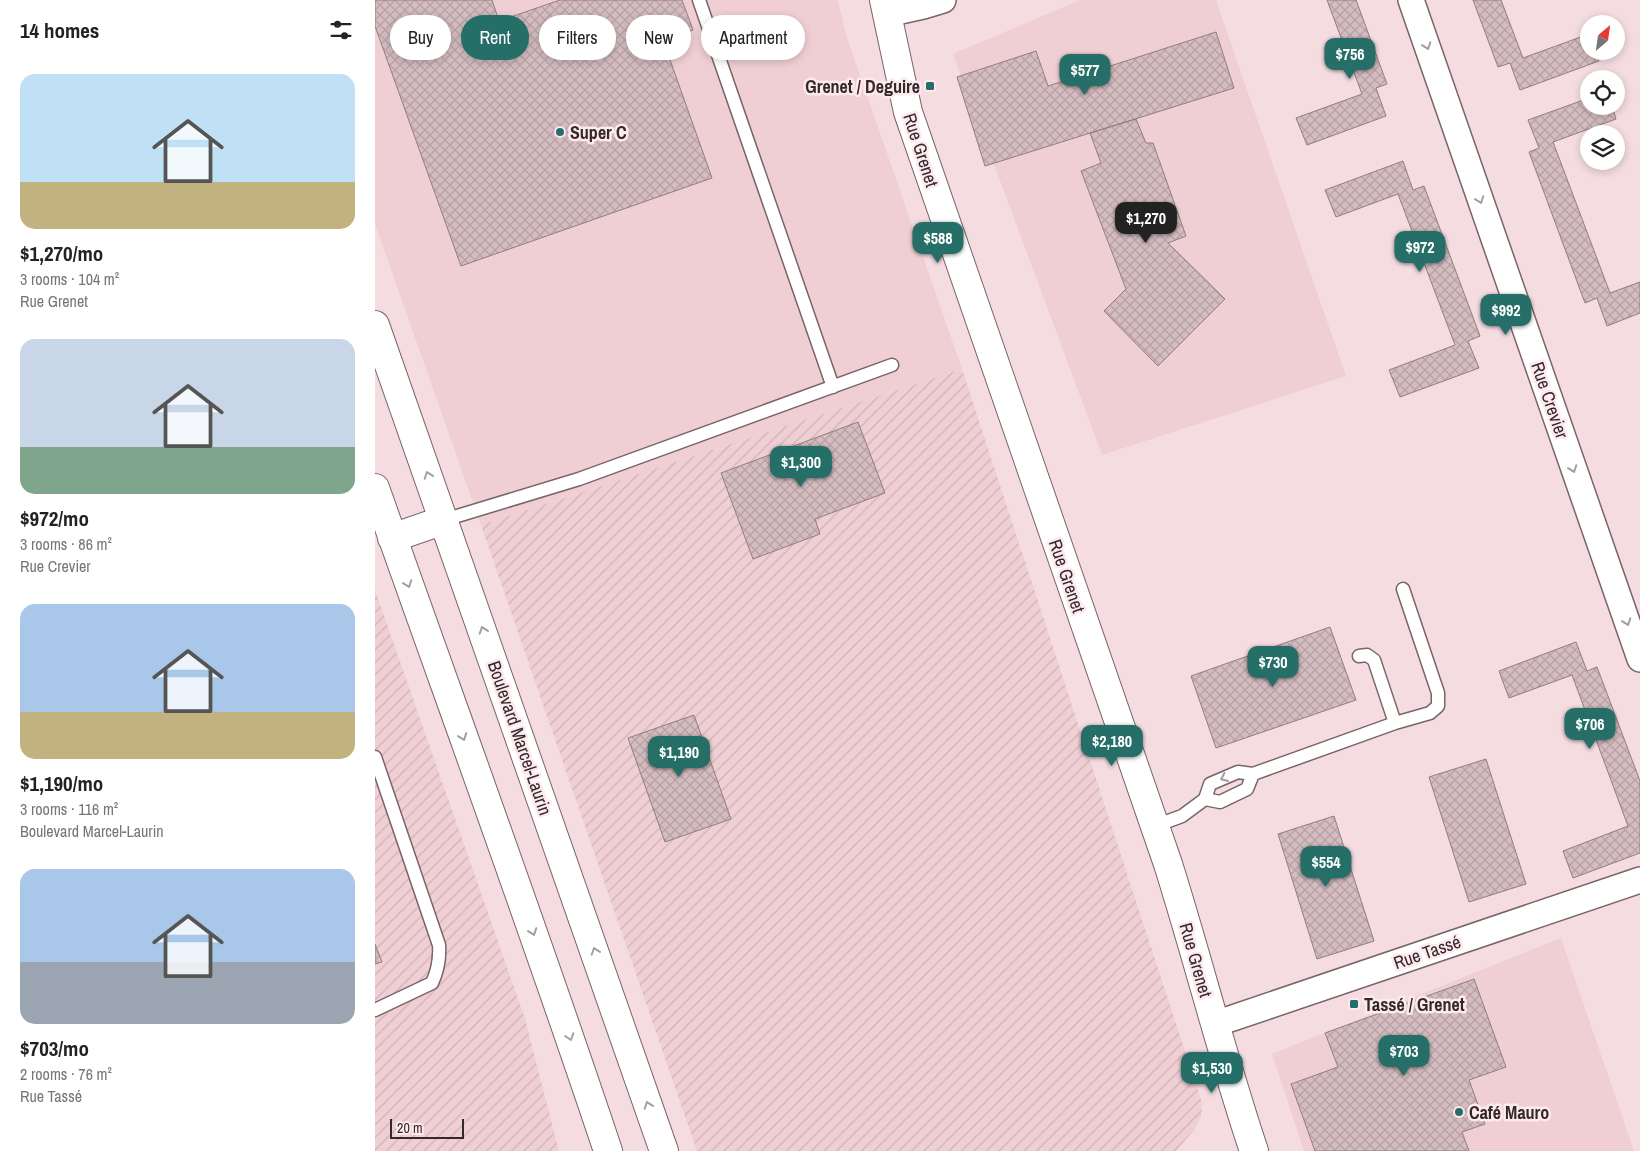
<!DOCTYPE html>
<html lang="en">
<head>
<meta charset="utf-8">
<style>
  :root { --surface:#fff; --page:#f6f6f6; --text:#222; --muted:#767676; --accent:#266f68 }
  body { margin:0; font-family:"Archivo Narrow",sans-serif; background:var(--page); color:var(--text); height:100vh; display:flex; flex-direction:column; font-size:19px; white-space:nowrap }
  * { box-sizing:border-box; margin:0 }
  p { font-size:16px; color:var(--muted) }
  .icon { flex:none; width:28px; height:28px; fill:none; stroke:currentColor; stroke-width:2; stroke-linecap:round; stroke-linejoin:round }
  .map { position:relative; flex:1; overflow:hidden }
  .details { display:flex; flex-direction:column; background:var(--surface); width:375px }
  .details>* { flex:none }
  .hud { position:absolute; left:15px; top:15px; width:475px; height:45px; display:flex; gap:10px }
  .needle { width:32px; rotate:29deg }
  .controls { position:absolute; left:1205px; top:15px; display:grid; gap:10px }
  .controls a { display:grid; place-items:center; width:45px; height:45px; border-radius:50%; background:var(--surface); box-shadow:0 2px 8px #0003; font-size:25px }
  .scale { position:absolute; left:15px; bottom:12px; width:74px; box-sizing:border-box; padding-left:5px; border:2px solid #32292a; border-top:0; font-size:14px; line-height:18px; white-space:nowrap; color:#32292a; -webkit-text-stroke:4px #feeaee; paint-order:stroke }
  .price { position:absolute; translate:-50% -42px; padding:0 11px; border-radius:10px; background:var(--accent); color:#fff; font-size:16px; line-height:32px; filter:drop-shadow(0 1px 2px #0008) }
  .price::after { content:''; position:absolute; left:50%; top:30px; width:15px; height:11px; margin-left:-8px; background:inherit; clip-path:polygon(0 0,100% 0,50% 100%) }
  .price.current { background:#222; color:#fff }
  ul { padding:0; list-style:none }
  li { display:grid; align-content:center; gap:10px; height:265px; padding:0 20px }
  li span { display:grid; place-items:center; height:155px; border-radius:15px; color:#555 }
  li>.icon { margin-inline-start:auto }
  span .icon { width:90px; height:90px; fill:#fffc; stroke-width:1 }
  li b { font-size:21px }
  h2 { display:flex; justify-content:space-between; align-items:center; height:60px; padding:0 20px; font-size:21px }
  .pill { padding:0 18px; border-radius:22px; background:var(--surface); box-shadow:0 2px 8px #0003; font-size:18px; line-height:45px }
  .pill.current { background:var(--accent); color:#fff }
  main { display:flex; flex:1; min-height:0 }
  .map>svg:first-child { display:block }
</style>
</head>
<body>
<main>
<section class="details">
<h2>14 homes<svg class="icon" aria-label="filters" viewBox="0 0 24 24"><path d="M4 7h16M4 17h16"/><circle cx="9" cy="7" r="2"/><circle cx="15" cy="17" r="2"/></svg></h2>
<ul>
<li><span style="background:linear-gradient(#bfe0f5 70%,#c2b280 0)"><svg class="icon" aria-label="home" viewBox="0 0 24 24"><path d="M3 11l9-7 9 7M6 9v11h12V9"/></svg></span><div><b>$1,270/mo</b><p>3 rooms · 104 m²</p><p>Rue Grenet</p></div></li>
<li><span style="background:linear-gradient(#c9d6e8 70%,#7fa58c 0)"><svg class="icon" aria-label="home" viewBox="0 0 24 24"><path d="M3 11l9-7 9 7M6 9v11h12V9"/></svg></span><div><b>$972/mo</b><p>3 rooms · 86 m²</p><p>Rue Crevier</p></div></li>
<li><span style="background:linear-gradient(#a9c7e8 70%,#c2b280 0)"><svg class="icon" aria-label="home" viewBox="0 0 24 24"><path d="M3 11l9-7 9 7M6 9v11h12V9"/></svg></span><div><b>$1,190/mo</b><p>3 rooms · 116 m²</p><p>Boulevard Marcel-Laurin</p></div></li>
<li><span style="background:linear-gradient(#a9c7e8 60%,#9aa5b1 0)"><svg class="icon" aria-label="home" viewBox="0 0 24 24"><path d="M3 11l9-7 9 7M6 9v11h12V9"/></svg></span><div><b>$703/mo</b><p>2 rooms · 76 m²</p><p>Rue Tassé</p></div></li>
</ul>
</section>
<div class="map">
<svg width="1265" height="1151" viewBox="0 0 1265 1151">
  <defs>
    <pattern id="industrial-furrows" width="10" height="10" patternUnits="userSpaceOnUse" patternTransform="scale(1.25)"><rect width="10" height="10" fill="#f0cfd4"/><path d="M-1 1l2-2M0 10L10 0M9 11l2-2" fill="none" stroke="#ceb2b6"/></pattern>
    <pattern id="building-cross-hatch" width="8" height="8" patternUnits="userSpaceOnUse" patternTransform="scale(1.25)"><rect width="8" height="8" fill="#d4bcc0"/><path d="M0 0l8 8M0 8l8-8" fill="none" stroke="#b6a2a5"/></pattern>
  </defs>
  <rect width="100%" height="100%" fill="#f4dce0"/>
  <path fill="#f0cfd4" d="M0 0H463L471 35 587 369 106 525 0 224Z
    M705 0H841L971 376 727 455 578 54Z
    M1186 938 1259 1151H929L897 1054Z"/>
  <path fill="url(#industrial-furrows)" d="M587 369 827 1103 826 1117 819 1130 801 1151H322L106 525Z
    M0 590 150 1019 184 1151H0Z"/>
  <path fill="url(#building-cross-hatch)" stroke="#927d80" d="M0 0H117L124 21 185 0H307L318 30 288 40 337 178 86 266 0 26Z
    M952 0H981L1012 84 1001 88 1011 116 932 145 921 118 987 94Z
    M1098 0H1126L1148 58 1214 34V51H1220L1224 61 1145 90 1135 63 1123 67Z
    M841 32 859 88 610 166 582 77 661 51 673 86Z
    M1214 98V106H1237L1241 119 1178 142 1235 293 1265 282V313L1232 326 1222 298 1210 303 1154 152 1164 148 1153 120Z
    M761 119 771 143H778L811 236 793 243 850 299 783 366 729 311 751 289 706 171 726 163 715 133Z
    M1028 161 1038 190 1049 186 1105 336 1093 341 1104 368 1025 397 1014 370 1080 345 1023 194 961 217 950 190Z
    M483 422 510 493 440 519 445 534 378 559 346 473Z
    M955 627 981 700 841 748 816 676Z
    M1201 642 1212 671 1222 667 1265 781V853L1198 878 1188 851 1253 826 1197 675 1134 698 1124 671Z
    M319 715 356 819 290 842 253 738Z
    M1111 759 1151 884 1094 902 1054 777Z
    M959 816 999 941 942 959 903 834Z
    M0 944 7 962 0 964Z
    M1099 979 1131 1067 1094 1080 1110 1124 1087 1132 1094 1151H940L916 1084 963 1067 950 1033Z"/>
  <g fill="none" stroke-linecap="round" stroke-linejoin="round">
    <defs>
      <path id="lane" d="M324 0 458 387
        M69 520 204 479 517 365
        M984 656 992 655 999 660 1020 723
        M0 757 64 945C65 959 63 970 57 983L0 1010
        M830 799 845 802 872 789 878 774
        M780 826 807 816 830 799 835 784 863 772 878 774 1020 723 1055 713 1063 706V693L1028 589"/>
      <path id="street" d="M1036 0 1265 659
        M512 14 548 6 568 0
        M840 1024 1265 880"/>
      <path id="secondary" d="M509 0 533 112 793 864C823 959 847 1056 879 1151"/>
      <path id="primary" d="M0 325 289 1151
        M0 488C78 709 159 929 233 1151
        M17 538 69 520"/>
    </defs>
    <use href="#lane" stroke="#796468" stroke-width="15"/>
    <use href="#street" stroke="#796468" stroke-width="28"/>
    <use href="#secondary" stroke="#796468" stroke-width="30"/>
    <use href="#primary" stroke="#796468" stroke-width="30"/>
    <use href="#lane" stroke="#fff" stroke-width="12"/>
    <use href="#street" stroke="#fff" stroke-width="25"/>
    <use href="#secondary" stroke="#fff" stroke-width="28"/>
    <use href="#primary" stroke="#fff" stroke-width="28"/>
  </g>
  <defs><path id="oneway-chevron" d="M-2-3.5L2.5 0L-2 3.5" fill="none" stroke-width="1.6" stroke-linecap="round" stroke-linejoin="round" transform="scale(1.25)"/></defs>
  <g stroke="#a39f9f">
    <use href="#oneway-chevron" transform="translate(1052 46) rotate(71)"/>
    <use href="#oneway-chevron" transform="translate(1105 200) rotate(71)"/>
    <use href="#oneway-chevron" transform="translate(1198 469) rotate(71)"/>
    <use href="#oneway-chevron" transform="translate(53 475) rotate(-109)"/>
    <use href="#oneway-chevron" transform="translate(33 584) rotate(71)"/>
    <use href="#oneway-chevron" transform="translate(1252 622) rotate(71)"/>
    <use href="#oneway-chevron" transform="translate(108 630) rotate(-109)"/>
    <use href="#oneway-chevron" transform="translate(88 737) rotate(70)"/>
    <use href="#oneway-chevron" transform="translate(849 778) rotate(155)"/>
    <use href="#oneway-chevron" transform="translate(158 932) rotate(70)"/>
    <use href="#oneway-chevron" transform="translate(220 951) rotate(-109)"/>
    <use href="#oneway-chevron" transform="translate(195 1037) rotate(72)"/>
    <use href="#oneway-chevron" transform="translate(273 1105) rotate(-109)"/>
  </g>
  <g fill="#266f68" stroke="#feeaee" stroke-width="2">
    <rect x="550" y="81" width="10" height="10" rx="2.5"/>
    <circle cx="185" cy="132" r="5"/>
    <rect x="974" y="999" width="10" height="10" rx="2.5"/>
    <circle cx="1084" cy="1112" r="5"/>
  </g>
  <g text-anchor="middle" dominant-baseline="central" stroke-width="5" stroke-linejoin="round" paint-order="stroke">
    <g font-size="18" font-weight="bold" fill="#32292a" stroke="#feeaee" text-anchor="start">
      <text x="545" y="86" text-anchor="end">Grenet / Deguire</text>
      <text x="195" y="132">Super C</text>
      <text x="989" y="1004">Tassé / Grenet</text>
      <text x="1094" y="1112">Café Mauro</text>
    </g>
    <g font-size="18" fill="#32292a" stroke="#feeaee">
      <text transform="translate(546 150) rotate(72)">Rue Grenet</text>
      <text transform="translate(1175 400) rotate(71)">Rue Crevier</text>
      <text transform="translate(692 576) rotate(71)">Rue Grenet</text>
      <text transform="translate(145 738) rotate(71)">Boulevard Marcel-Laurin</text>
      <text transform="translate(1052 952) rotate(-19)">Rue Tassé</text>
      <text transform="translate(821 960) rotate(74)">Rue Grenet</text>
    </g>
  </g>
</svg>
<div class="controls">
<a><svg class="needle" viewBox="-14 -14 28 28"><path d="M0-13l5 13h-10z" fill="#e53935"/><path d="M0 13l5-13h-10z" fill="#767676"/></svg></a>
<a><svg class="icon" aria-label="locate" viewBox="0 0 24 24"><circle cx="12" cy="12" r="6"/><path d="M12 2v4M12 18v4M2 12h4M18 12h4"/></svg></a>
<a><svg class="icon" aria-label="layers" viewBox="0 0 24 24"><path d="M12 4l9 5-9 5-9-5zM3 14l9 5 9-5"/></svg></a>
</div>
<div class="scale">20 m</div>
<b class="price" style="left:975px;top:80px">$756</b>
<b class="price" style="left:710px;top:96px">$577</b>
<b class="price current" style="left:771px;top:244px">$1,270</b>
<b class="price" style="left:563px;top:264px">$588</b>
<b class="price" style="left:1045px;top:273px">$972</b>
<b class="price" style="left:1131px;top:336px">$992</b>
<b class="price" style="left:426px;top:488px">$1,300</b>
<b class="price" style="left:898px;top:688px">$730</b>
<b class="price" style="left:1215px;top:750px">$706</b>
<b class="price" style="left:737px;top:767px">$2,180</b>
<b class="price" style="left:304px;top:778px">$1,190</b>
<b class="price" style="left:951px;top:888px">$554</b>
<b class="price" style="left:1029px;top:1077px">$703</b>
<b class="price" style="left:837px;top:1094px">$1,530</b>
<div class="hud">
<a class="pill">Buy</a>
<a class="pill current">Rent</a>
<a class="pill">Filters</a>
<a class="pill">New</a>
<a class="pill">Apartment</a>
</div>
</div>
</main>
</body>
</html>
